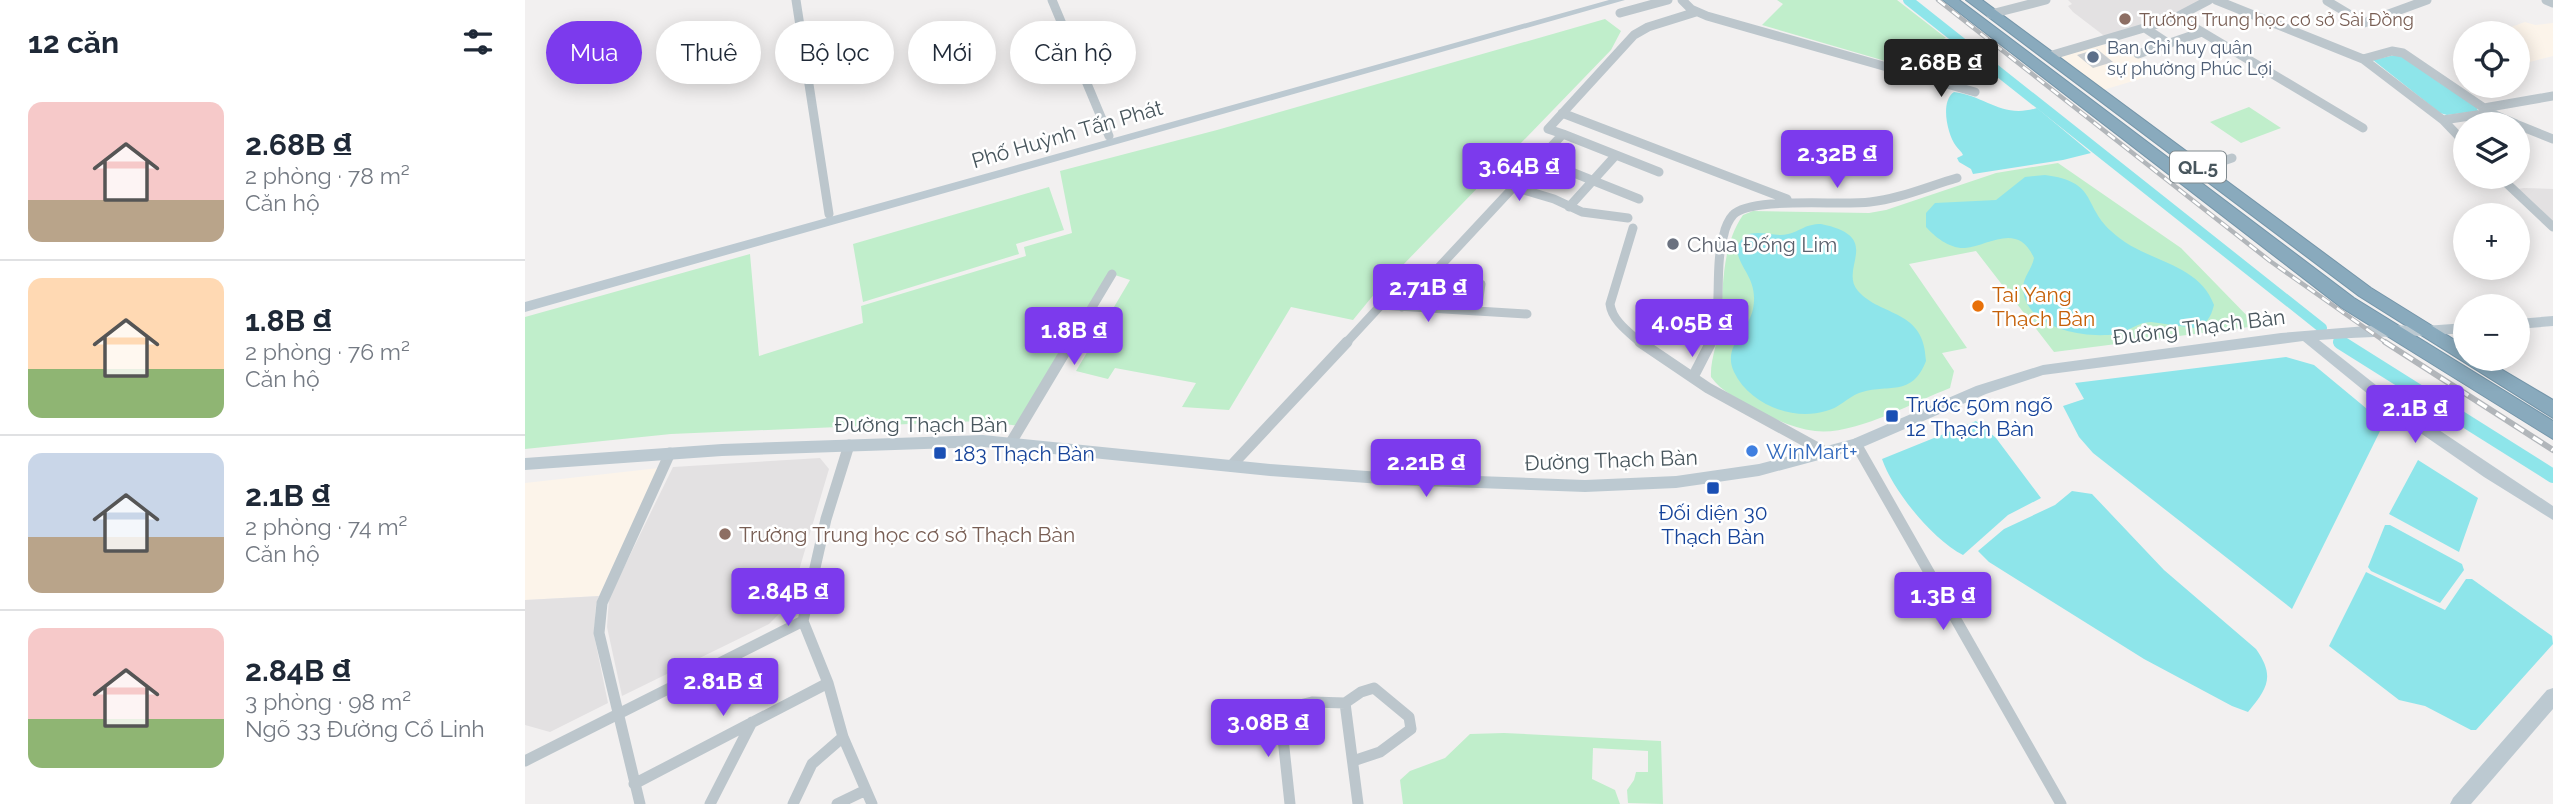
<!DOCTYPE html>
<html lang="vi">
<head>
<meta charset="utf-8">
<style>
  :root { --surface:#fff; --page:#f6f6f7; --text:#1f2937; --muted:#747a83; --line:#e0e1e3; --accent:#7c3aed }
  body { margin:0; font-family:Raleway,sans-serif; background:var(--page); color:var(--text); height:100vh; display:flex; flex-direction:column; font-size:26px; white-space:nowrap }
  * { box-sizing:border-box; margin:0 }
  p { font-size:23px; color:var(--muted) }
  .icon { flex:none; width:38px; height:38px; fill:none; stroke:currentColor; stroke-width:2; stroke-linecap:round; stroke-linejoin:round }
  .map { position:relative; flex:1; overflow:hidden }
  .sheet { display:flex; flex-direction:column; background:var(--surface); width:525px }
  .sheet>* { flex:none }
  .hud { position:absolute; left:21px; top:21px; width:665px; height:63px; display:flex; gap:14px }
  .buttons { position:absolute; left:1928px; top:21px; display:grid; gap:14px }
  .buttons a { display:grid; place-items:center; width:77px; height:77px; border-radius:50%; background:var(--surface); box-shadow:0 4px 18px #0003; font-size:35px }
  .price { position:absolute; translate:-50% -60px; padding:0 16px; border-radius:7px; background:var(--accent); color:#fff; font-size:23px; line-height:46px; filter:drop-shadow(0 2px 4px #0008) }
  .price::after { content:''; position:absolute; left:50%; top:42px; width:21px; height:16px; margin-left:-10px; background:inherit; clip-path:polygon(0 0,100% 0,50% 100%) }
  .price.on { background:#222; color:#fff }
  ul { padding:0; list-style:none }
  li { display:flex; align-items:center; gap:21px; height:175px; padding:0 28px }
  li+li { border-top:2px solid var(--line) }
  li span { display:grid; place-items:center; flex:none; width:196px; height:140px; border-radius:14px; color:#555 }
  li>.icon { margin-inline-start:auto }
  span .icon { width:84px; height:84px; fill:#fffc; stroke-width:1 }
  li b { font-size:30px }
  h2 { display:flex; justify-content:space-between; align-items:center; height:84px; padding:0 28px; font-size:30px }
  .pill { padding:0 24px; border-radius:32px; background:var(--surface); box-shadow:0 4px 18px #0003; font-size:24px; line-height:63px }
  .pill.on { background:var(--accent); color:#fff }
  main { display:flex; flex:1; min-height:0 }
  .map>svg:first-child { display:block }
</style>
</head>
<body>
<main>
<section class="sheet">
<h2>12 căn<svg class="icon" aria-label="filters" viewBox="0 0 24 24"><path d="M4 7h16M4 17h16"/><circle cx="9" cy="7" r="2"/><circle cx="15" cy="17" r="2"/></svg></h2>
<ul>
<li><span style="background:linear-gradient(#f6c9c9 70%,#b9a48a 0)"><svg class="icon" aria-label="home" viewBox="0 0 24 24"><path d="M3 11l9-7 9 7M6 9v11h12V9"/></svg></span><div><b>2.68B ₫</b><p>2 phòng · 78 m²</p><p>Căn hộ</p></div></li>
<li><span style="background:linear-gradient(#ffd9b3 65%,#8fb573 0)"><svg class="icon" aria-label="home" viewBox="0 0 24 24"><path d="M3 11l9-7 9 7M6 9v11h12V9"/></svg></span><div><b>1.8B ₫</b><p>2 phòng · 76 m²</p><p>Căn hộ</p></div></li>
<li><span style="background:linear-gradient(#c9d6e8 60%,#b9a48a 0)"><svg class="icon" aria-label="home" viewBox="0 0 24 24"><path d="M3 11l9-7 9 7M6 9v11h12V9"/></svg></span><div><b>2.1B ₫</b><p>2 phòng · 74 m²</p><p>Căn hộ</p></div></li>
<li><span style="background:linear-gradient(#f6c9c9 65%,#8fb573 0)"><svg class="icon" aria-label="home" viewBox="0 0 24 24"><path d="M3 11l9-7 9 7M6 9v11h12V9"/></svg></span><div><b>2.84B ₫</b><p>3 phòng · 98 m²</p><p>Ngõ 33 Đường Cổ Linh</p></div></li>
</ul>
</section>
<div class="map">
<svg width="2028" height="804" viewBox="0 0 2028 804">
  <rect width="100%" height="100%" fill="#f2f0f0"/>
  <path fill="#fcf4ea" d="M2000 22 2010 25 2028 23V56L1997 64 1993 62V33H1969Z
    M1578 44 1593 55 1606 51 1635 73 1578 90 1535 56Z
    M134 468 74 596 0 600V483Z"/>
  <path fill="#e3e1e2" d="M1543 0H1680L1645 18 1582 38 1548 12 1543 6 1547 4Z
    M1999 188 2028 189V224L1993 189Z
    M295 458 304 469 264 604 244 624 97 696 82 627 84 598 148 467Z
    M74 596 71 605 69 635 83 703 25 732 0 725V600Z"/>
  <path fill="#c0eecb" d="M1252 0H1372L1421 38 1406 44 1391 70 1237 25 1258 4Z
    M1080 19 1096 31 1086 50 846 298 828 320 766 307 704 410 657 407 671 383 590 368 583 379 551 371 605 280 587 274 496 426 455 421 146 434 0 449V317L225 254 234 356 338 323 336 306 501 256 499 247 547 233 535 171 692 130Z
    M1724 107 1756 128 1716 143 1685 122Z
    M1533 163 1656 248 1732 326 1529 352 1451 251 1384 264 1442 348 1417 353 1429 371 1425 388C1389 402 1329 436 1290 431 1269 428 1248 419 1229 408 1213 399 1197 392 1186 377 1185 358 1194 341 1195 322 1199 286 1196 247 1218 215L1228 211 1344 213 1361 210 1471 173Z
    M524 187 539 230 491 244 494 254 338 302 328 244Z
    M979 733 1136 741 1138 804 1103 803 1102 790 1109 780 1111 772H1123V751L1068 748 1067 779 1090 790 1095 804H878L875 780 885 771 920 758 945 734Z"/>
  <path fill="#8ee5ea" d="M1874 54 1951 106 1953 111 1922 115 1915 113 1848 60Z
    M1429 92C1461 96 1477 119 1512 108L1566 153 1538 160 1448 174 1446 169 1434 162 1432 158 1438 155C1437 152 1433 149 1431 146 1422 134 1415 101 1429 92Z
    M1520 175C1573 182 1557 204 1586 231 1619 263 1673 261 1689 305 1686 317 1681 326 1669 328L1626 322C1613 322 1603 332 1591 334 1561 339 1500 329 1498 288 1498 277 1507 269 1509 258 1493 221 1463 246 1440 248 1425 249 1410 237 1401 227V213L1410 203 1471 200 1500 177Z
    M1296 224C1360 237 1313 268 1333 291 1356 317 1400 309 1401 361 1387 398 1363 383 1334 393 1322 398 1314 408 1301 411 1268 421 1225 405 1209 372 1197 346 1223 332 1228 309 1234 278 1213 269 1212 248 1221 222 1246 239 1263 234 1276 231 1280 224 1296 224Z
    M1761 357 1789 365 1859 423 1767 609 1568 453 1554 437 1538 406 1559 399 1550 383Z
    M1451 421 1471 438 1516 498 1483 515 1438 555C1408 540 1368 491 1357 459Z
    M1893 460 1953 498 1934 552 1864 514Z
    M1547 491 1567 494 1639 570 1731 649C1750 676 1743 688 1723 712L1707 706 1619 659 1464 562 1453 551 1479 529 1530 505Z
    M1860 525H1865L1937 564 1939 570 1915 603 1846 571 1843 567Z
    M1841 572 1920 610 1941 579H1947L2027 636 2028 644 1951 730H1946L1900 706 1874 700 1804 646Z"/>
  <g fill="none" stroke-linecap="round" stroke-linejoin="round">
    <path stroke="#8ee5ea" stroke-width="10" d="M1383 0 1797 328
      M1814 341 1818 344"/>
    <path stroke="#8ee5ea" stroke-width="14" d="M1815 342 2028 476"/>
  </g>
  <path fill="#caced2" d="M1572 49 1588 62 1568 68 1552 55Z"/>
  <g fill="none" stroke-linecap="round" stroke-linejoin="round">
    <defs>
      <path id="highway" d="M1418 0H1434L1829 298 2028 421V439L1817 308Z
        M1441 0H1457L1846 288 1941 347V359H1959L2028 400V418L1834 296Z"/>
    </defs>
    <use href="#highway" stroke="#7495a9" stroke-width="2"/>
    <path stroke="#bcc6cc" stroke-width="9" d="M271 0 304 214
      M527 0 584 136
      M1157 0 1166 9 1182 16 1450 92
      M1691 0 1838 59 1918 120 1941 144
      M2021 0 2028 3
      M1802 1 1839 23 1902 0
      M1095 13 1143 0
      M1466 14 1521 0
      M1652 17 1838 128
      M1620 28 1644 44
      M1613 54 1677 32
      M1524 56 1646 20 1684 0
      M1838 59 1867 51 1878 53 1959 108 2028 96
      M1037 113 1262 199
      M1918 120 1965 113 1991 124
      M1993 125 2028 139
      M1038 134 1023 129 1109 35 1123 27 1171 12
      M1014 159 1114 199
      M1675 169 1707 158
      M1975 177 2028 227
      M989 187 1029 199 1057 212 1103 218
      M1044 207 1091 155
      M1108 228 1085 304C1087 321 1105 333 1117 344
      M877 307 916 265
      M1002 314 952 311 956 284 916 265 1038 134 1134 172
      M545 344 587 274
      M820 344 856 305 952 311
      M1185 344C1199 315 1188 268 1199 234 1200 228 1204 219 1208 215 1226 196 1316 206 1345 202 1374 199 1404 186 1432 178"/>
    <path stroke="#bcc6cc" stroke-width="11" d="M1115 342 1183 388 1300 452
      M1168 377 1186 342
      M485 444 546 342
      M1331 444 1536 804
      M324 445 301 519 278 621 303 683 318 737 347 804
      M706 466 822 342
      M820 703 833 804
      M0 761 278 621
      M109 784 303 683
      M115 804 74 633 77 603 145 453
      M185 804 227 722
      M268 804 287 764 318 737
      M312 804 341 790
      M765 804 755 710 787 702 820 703 836 692 849 688 884 717 886 729 855 752 828 761"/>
    <path fill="#bcc9d1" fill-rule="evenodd" d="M1084 0H1100L0 312V302Z
      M2028 316V326L1993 329V319Z
      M1941 323V333C1892 337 1843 336 1794 340L1875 404 2028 506V520L1959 477 1865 412 1778 341 1518 375 1461 394 1331 450 1234 476 1151 488 1060 492 870 485 745 476 458 447 197 456 0 470V458L197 444 458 435 745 464 870 473 1060 480 1151 476 1234 464 1328 439 1451 386 1518 365 1756 333 1854 325 1900 326Z
      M2028 688V709L1946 804H1925L1928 798 2022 690Z"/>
    <use href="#highway" fill="#89aabd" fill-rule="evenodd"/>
    <defs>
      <path id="rail-far1" d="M1413 0 1745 261 1863 344"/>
      <path id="rail" d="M1860 342 2028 450"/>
    </defs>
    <use href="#rail-far1" stroke="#b2b6ba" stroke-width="4.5"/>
    <use href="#rail" stroke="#b2b6ba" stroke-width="6"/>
    <use href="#rail-far1" stroke="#fff" stroke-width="2.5" stroke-dasharray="9" stroke-linecap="butt"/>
    <use href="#rail" stroke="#fff" stroke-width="3.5" stroke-dasharray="11" stroke-linecap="butt"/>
  </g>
  <g fill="#8d6e63" stroke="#fff" stroke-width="2.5">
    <circle cx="1600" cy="19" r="7"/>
    <circle cx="200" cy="534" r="7"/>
  </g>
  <circle fill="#5c6f8a" stroke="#fff" stroke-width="2.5" cx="1568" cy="57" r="7"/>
  <circle fill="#6b7280" stroke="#fff" stroke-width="2.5" cx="1148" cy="244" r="7"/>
  <circle fill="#e8710a" stroke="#fff" stroke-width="2.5" cx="1453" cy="306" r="7"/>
  <g fill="#1a4fb4" stroke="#fff" stroke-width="2.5">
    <rect x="1360" y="409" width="14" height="14" rx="3.5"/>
    <rect x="408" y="446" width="14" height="14" rx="3.5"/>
    <rect x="1181" y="481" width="14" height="14" rx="3.5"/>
  </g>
  <circle fill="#3f7fe0" stroke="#fff" stroke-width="2.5" cx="1227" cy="451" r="7"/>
  <g text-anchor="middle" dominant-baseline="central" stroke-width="5" stroke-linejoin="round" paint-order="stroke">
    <g font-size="18" fill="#785e54" stroke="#fff" text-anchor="start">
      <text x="1614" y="19">Trường Trung học cơ sở Sài Đồng</text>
    </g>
    <g font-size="18" fill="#4e5e75" stroke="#fff" text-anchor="start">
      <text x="1582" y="47">Ban Chỉ huy quân<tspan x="1582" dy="21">sự phường Phúc Lợi</tspan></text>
    </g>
    <rect fill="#fff" stroke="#7f898e" stroke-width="2" x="1645" y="151.5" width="56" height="31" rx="5"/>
    <g font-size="19" font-weight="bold" fill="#48565d">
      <text x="1673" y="167">QL.5</text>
    </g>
    <g font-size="21" fill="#48565d" stroke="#fff">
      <text transform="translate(542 134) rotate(-16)">Phố Huỳnh Tấn Phát</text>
      <text transform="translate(1674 327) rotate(-7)">Đường Thạch Bàn</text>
      <text x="396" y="424">Đường Thạch Bàn</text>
      <text transform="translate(1086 460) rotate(-2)">Đường Thạch Bàn</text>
    </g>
    <g font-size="21" fill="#5b616d" stroke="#fff" text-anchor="start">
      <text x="1162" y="244">Chùa Đống Lim</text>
    </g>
    <g font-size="21" fill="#c56008" stroke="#fff" text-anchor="start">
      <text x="1467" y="294">Tai Yang<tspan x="1467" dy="24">Thạch Bàn</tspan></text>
    </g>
    <g font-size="21" fill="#164399" stroke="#fff" text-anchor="start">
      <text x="1381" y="404">Trước 50m ngõ<tspan x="1381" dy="24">12 Thạch Bàn</tspan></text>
      <text x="429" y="453">183 Thạch Bàn</text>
      <text x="1188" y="512" text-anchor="middle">Đối diện 30<tspan x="1188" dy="24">Thạch Bàn</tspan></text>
    </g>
    <g font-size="21" fill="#366cbe" stroke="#fff" text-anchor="start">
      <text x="1241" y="451">WinMart+</text>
    </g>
    <g font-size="21" fill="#785e54" stroke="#fff" text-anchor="start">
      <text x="214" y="534">Trường Trung học cơ sở Thạch Bàn</text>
    </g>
  </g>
</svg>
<div class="buttons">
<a><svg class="icon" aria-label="locate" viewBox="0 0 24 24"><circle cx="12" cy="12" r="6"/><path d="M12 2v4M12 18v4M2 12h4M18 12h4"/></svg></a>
<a><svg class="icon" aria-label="layers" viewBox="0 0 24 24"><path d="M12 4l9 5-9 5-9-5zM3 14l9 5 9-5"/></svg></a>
<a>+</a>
<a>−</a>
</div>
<b class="price on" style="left:1416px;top:99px">2.68B ₫</b>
<b class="price" style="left:1312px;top:190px">2.32B ₫</b>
<b class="price" style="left:994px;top:203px">3.64B ₫</b>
<b class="price" style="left:903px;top:324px">2.71B ₫</b>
<b class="price" style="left:1167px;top:359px">4.05B ₫</b>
<b class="price" style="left:549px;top:367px">1.8B ₫</b>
<b class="price" style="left:1890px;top:445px">2.1B ₫</b>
<b class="price" style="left:901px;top:499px">2.21B ₫</b>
<b class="price" style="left:263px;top:628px">2.84B ₫</b>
<b class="price" style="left:1418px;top:632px">1.3B ₫</b>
<b class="price" style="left:198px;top:718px">2.81B ₫</b>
<b class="price" style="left:743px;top:759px">3.08B ₫</b>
<div class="hud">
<a class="pill on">Mua</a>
<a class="pill">Thuê</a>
<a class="pill">Bộ lọc</a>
<a class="pill">Mới</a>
<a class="pill">Căn hộ</a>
</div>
</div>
</main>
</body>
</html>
